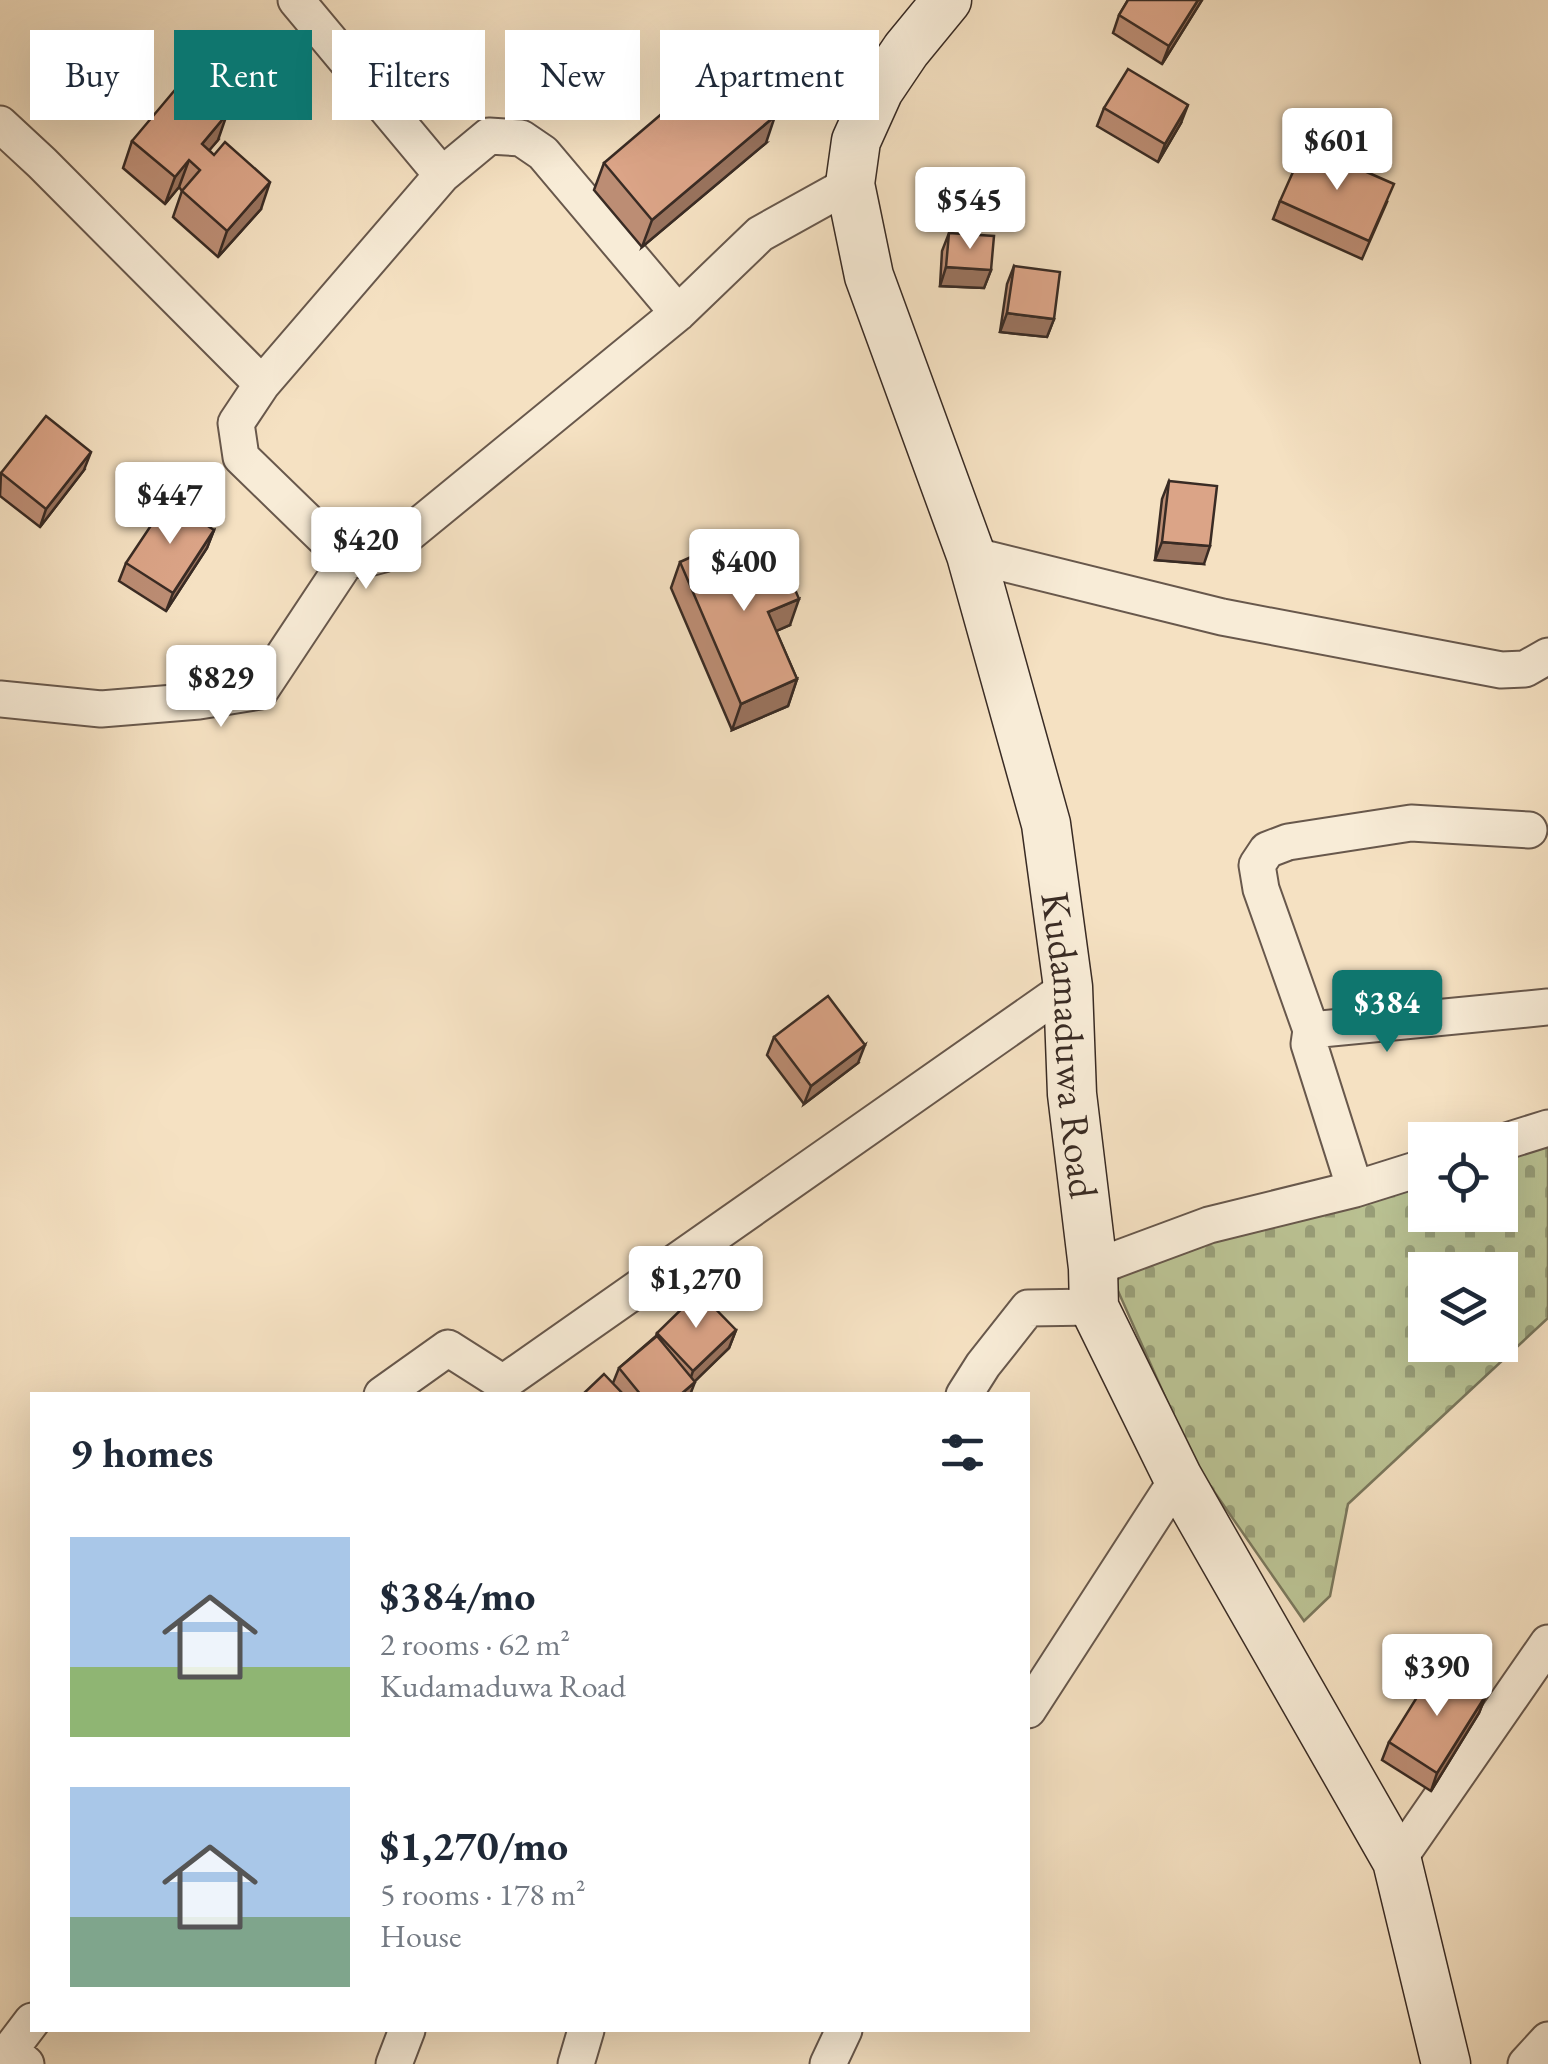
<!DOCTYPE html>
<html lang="en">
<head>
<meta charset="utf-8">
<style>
  :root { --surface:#fff; --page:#f6f6f7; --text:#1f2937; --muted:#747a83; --accent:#0f766e }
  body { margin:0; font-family:"EB Garamond",serif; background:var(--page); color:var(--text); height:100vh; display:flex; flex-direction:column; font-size:38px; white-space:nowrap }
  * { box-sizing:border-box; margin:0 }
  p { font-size:32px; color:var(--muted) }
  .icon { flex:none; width:55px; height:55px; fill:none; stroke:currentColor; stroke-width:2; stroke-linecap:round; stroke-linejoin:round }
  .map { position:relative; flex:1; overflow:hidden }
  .sheet { position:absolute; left:30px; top:1392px; width:1000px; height:640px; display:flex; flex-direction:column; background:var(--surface); border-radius:0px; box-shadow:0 10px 40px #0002 }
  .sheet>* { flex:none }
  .guide { position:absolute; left:30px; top:30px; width:1000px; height:90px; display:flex; gap:20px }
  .fabs { position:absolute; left:1408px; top:1122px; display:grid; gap:20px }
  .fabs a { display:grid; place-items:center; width:110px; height:110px; border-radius:0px; background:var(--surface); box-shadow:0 10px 40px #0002; font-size:50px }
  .price { position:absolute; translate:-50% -85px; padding:0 22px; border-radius:10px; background:#fff; color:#222; font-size:32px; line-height:65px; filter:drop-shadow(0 2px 5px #0008) }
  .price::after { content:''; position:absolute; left:50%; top:60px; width:30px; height:22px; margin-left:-15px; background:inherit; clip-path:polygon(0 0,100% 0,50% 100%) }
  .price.selected { background:var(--accent); color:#fff }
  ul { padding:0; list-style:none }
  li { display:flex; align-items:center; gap:30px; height:250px; padding:0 40px }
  li span { display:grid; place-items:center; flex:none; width:280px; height:200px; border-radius:0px; color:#555 }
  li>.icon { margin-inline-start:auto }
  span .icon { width:120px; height:120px; fill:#fffc; stroke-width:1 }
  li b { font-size:42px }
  h2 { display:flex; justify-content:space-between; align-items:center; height:120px; padding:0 40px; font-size:42px }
  .pill { padding:0 35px; border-radius:0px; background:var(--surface); box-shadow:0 10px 40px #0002; font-size:35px; line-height:90px }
  .pill.selected { background:var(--accent); color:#fff }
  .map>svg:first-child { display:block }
</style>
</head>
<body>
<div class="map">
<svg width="1548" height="2064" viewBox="0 0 1548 2064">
  <defs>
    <pattern id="cemetery-stones" width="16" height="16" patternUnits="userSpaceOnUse" patternTransform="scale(2.5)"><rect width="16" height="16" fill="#bbc394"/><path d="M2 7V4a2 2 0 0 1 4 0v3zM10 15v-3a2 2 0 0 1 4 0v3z" fill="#999f79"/></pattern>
  </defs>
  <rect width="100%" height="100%" fill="#f5e1c2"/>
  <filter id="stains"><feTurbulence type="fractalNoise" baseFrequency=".002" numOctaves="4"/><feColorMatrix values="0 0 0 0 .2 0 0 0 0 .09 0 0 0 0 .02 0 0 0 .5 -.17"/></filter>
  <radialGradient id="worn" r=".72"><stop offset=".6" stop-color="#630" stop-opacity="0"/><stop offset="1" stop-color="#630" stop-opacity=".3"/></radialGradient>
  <path fill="url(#cemetery-stones)" stroke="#7a775c" stroke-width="2.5" fill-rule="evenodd" d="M1548 1121V1318L1348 1504 1330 1596 1304 1621 1195 1464 1114 1282 1148 1257 1425 1158V1215H1500V1140ZM1425 1270H1500V1345H1425Z"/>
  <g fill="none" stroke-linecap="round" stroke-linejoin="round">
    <defs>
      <path id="street" d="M296 0 442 175
        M0 124 42 163 262 384 236 423 241 457 347 560 365 559 384 554 678 313 760 234 850 184
        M262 384 442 175 489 136 521 138 543 153 678 313
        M971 555 1222 617 1501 670 1525 669 1548 656
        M0 699 101 709 199 701 260 691 347 560
        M1311 1030 1261 889 1257 865 1267 850 1288 842 1411 823 1529 830
        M1500 1143 1548 1128
        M1355 1189 1309 1044 1311 1030 1548 1007
        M1093 1268 1209 1225 1355 1189 1425 1167
        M382 1395 448 1348 503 1383 1068 987
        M964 1395 983 1365 1028 1308 1094 1307
        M1028 1710 1178 1478
        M1397 1861 1548 1643
        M26 2064 10 2050 32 2021
        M394 2064 407 2030
        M576 2064 586 2030
        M828 2064 844 2030
        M1526 2064 1548 2040"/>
      <g id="secondary">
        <path id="s1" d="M947 0 906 50 879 90 856 141 850 184 869 276 971 555 1046 824 1068 987 1072 1094 1093 1268 1094 1307 1178 1478 1397 1861 1446 2064"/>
      </g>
    </defs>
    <use href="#street" stroke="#68584c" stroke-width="39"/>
    <use href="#secondary" stroke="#392b24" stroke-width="51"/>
    <use href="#street" stroke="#f8ecd7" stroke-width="35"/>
    <use href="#secondary" stroke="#f8ecd7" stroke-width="48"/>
  </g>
  <path fill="#bc8d74" stroke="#392b24" stroke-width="2.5" d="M1128 0H1202L1162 64 1113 33 1119 15Z
    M1104 108 1181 123 1158 162 1097 126Z
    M218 140 209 150 261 209 218 257 173 217 182 191 179 187 165 204 123 168 132 141Z
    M766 143 642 247 594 190 604 163Z
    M1280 201 1387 202 1362 259 1273 219Z
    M949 233 991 270 984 288 940 286 942 251Z
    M1014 266 1054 319 1047 337 1000 332 1007 284Z
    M84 470 40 527 0 496 1 473Z
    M1169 481 1204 564 1155 560 1162 499Z
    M214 530 207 548 166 611 119 581 126 563Z
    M680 562 748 564 790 625 776 631 797 679 788 706 732 730 671 588Z
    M774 1037 858 1063 804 1104 767 1055Z
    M736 1330 729 1348 694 1381 690 1395H582L613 1383 619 1368 656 1336 657 1333Z
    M1486 1695 1479 1713 1431 1791 1382 1760 1389 1742Z"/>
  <path fill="#99735e" stroke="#392b24" stroke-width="2.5" d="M1198 0H1202L1162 64 1169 46Z
    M1188 105 1181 123 1158 162 1165 144Z
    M227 114 218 140 196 166 202 144Z
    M775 116 766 143 642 247 652 220Z
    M189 160 179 187 165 204 175 177Z
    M270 182 261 209 218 257 227 231Z
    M946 267 991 270 984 288 940 286Z
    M1007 313 1054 319 1047 337 1000 332Z
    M91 452 84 470 40 527 46 509Z
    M214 530 207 548 166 611 173 593Z
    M1162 542 1210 546 1204 564 1155 560Z
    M799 599 790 625 758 639 768 612Z
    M797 679 788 706 732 730 741 704Z
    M865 1045 858 1063 804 1104 811 1086Z
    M736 1330 729 1348 687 1389 693 1371Z
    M695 1382 690 1395H680Z
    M1486 1695 1479 1713 1431 1791 1437 1773Z"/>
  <path fill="#dba487" stroke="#392b24" stroke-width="2.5" d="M1128 0H1198L1169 46 1119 15Z
    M726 59 775 116 652 220 604 163Z
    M1128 69 1188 105 1165 144 1104 108Z
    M185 78 227 114 202 144 214 155 225 142 270 182 227 231 182 191 200 170 189 160 175 177 132 141Z
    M1305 145 1394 184 1369 241 1280 201Z
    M949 233 994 236 991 270 946 267Z
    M1014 266 1060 272 1054 319 1007 313Z
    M46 416 91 452 46 509 1 473Z
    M1169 481 1217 486 1210 546 1162 542Z
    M168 500 214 530 173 593 126 563Z
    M736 537 748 564 779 551 799 599 768 612 797 679 741 704 680 562Z
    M828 996 865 1045 811 1086 774 1037Z
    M699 1292 736 1330 693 1371 657 1333Z
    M657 1336 695 1382 680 1395H641L619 1368Z
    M604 1374 624 1395H582Z
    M1437 1665 1486 1695 1437 1773 1389 1742Z"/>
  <g text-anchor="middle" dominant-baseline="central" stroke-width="9" stroke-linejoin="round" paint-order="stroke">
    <g font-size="40" fill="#392b24" stroke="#f8ecd7">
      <text stroke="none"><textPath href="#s1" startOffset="1105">Kudamaduwa Road</textPath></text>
    </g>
  </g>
  <rect width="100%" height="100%" filter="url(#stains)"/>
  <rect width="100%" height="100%" fill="url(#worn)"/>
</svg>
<div class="fabs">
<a><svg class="icon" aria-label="locate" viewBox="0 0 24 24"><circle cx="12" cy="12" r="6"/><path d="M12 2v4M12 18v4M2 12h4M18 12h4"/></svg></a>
<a><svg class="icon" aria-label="layers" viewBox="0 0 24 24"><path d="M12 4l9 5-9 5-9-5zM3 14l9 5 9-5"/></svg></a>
</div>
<b class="price" style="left:1337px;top:193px">$601</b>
<b class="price" style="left:970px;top:252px">$545</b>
<b class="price" style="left:170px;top:547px">$447</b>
<b class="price" style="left:366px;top:592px">$420</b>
<b class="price" style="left:744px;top:614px">$400</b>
<b class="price" style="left:221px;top:730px">$829</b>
<b class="price selected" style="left:1387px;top:1055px">$384</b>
<b class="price" style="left:696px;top:1331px">$1,270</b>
<b class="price" style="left:1437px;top:1719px">$390</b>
<div class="guide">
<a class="pill">Buy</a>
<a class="pill selected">Rent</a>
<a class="pill">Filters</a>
<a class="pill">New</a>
<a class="pill">Apartment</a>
</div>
<section class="sheet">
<h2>9 homes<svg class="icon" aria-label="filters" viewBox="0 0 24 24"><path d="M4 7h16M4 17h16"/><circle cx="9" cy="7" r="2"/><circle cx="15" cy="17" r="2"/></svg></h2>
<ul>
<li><span style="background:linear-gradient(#a9c7e8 65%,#8fb573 0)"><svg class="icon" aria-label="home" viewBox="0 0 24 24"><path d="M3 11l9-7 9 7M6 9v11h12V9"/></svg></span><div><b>$384/mo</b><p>2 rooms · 62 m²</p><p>Kudamaduwa Road</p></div></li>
<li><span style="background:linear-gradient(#a9c7e8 65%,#7fa58c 0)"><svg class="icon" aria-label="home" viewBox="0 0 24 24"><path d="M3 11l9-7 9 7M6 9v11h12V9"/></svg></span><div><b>$1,270/mo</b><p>5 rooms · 178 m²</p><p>House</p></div></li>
</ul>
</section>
</div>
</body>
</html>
